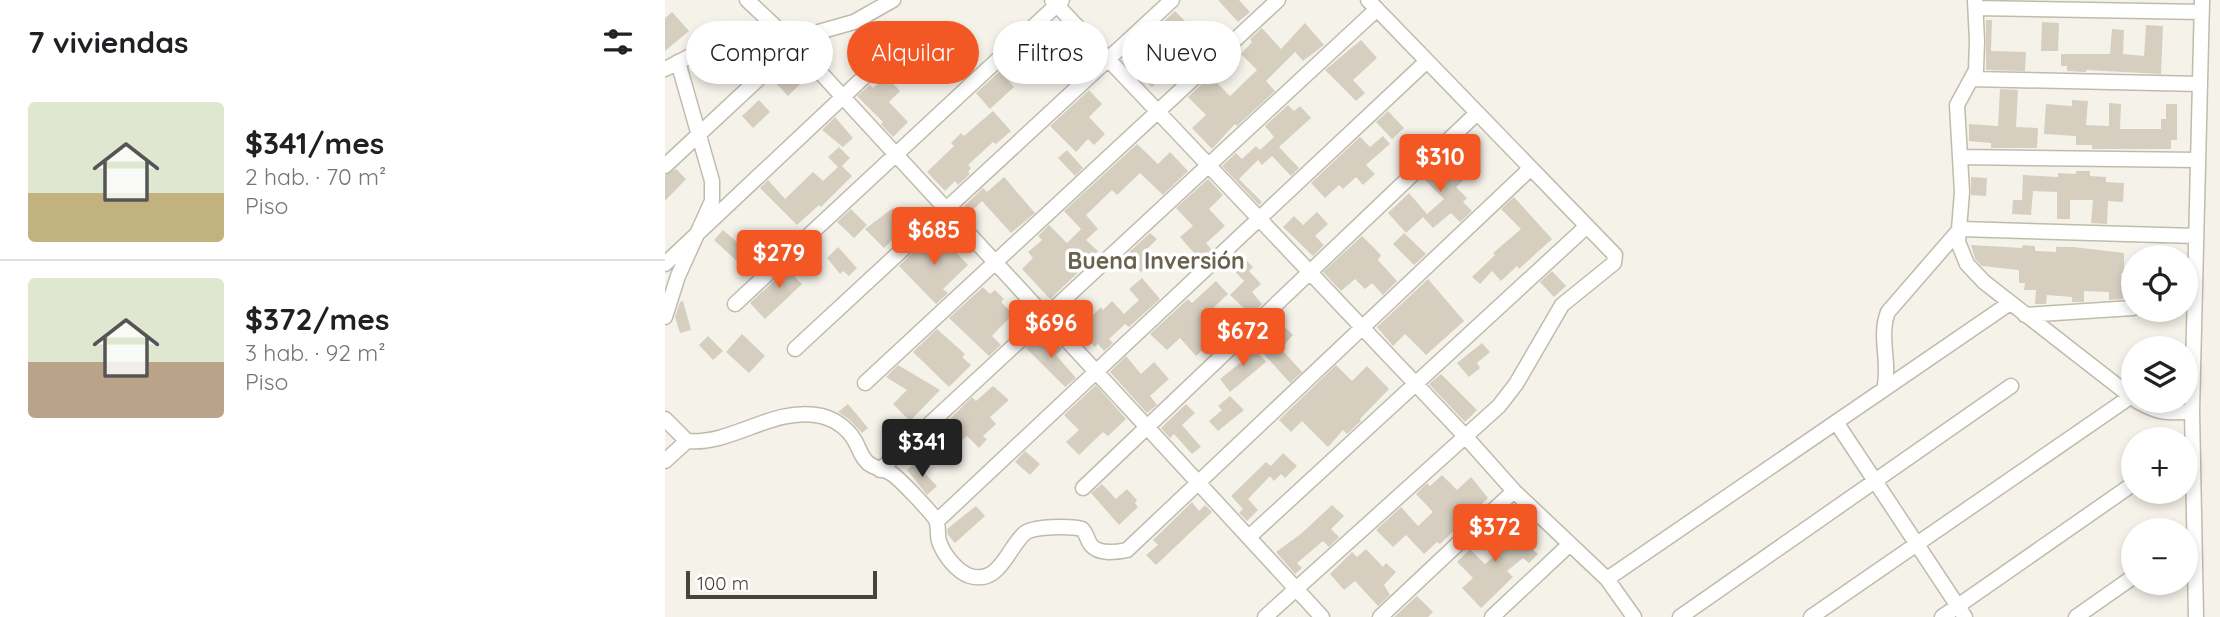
<!DOCTYPE html>
<html lang="es">
<head>
<meta charset="utf-8">
<style>
  :root { --surface:#fff; --page:#f2f2f2; --text:#202124; --muted:#757577; --line:#e0e0e0; --accent:#f25724 }
  body { margin:0; font-family:Quicksand,sans-serif; background:var(--page); color:var(--text); height:100vh; display:flex; flex-direction:column; font-size:26px; white-space:nowrap }
  * { box-sizing:border-box; margin:0 }
  p { font-size:23px; color:var(--muted) }
  .icon { flex:none; width:38px; height:38px; fill:none; stroke:currentColor; stroke-width:2; stroke-linecap:round; stroke-linejoin:round }
  .map { position:relative; flex:1; overflow:hidden }
  .details { display:flex; flex-direction:column; background:var(--surface); width:665px }
  .details>* { flex:none }
  .guide { position:absolute; left:21px; top:21px; width:665px; height:63px; display:flex; gap:14px }
  .buttons { position:absolute; left:1456px; top:245px; display:grid; gap:14px }
  .buttons a { display:grid; place-items:center; width:77px; height:77px; border-radius:50%; background:var(--surface); box-shadow:0 4px 10px #0003; font-size:35px }
  .scale { position:absolute; left:21px; bottom:18px; width:191px; box-sizing:border-box; padding-left:7px; border:4px solid #494438; border-top:0; font-size:19px; line-height:24px; white-space:nowrap; color:#494438; -webkit-text-stroke:5px #fff; paint-order:stroke }
  .price { position:absolute; translate:-50% -60px; padding:0 16px; border-radius:7px; background:var(--accent); color:#fff; font-size:23px; line-height:46px; filter:drop-shadow(0 2px 4px #0008) }
  .price::after { content:''; position:absolute; left:50%; top:42px; width:21px; height:16px; margin-left:-10px; background:inherit; clip-path:polygon(0 0,100% 0,50% 100%) }
  .price.active { background:#222; color:#fff }
  ul { padding:0; list-style:none }
  li { display:flex; align-items:center; gap:21px; height:175px; padding:0 28px }
  li+li { border-top:2px solid var(--line) }
  li span { display:grid; place-items:center; flex:none; width:196px; height:140px; border-radius:7px; color:#555 }
  li>.icon { margin-inline-start:auto }
  span .icon { width:84px; height:84px; fill:#fffc; stroke-width:1 }
  li b { font-size:30px }
  h2 { display:flex; justify-content:space-between; align-items:center; height:84px; padding:0 28px; font-size:30px }
  .chip { padding:0 24px; border-radius:32px; background:var(--surface); box-shadow:0 4px 10px #0003; font-size:24px; line-height:63px }
  .chip.active { background:var(--accent); color:#fff }
  main { display:flex; flex:1; min-height:0 }
  .map>svg:first-child { display:block }
</style>
</head>
<body>
<main>
<section class="details">
<h2>7 viviendas<svg class="icon" aria-label="filters" viewBox="0 0 24 24"><path d="M4 7h16M4 17h16"/><circle cx="9" cy="7" r="2"/><circle cx="15" cy="17" r="2"/></svg></h2>
<ul>
<li><span style="background:linear-gradient(#dfe7d0 65%,#c2b280 0)"><svg class="icon" aria-label="home" viewBox="0 0 24 24"><path d="M3 11l9-7 9 7M6 9v11h12V9"/></svg></span><div><b>$341/mes</b><p>2 hab. · 70 m²</p><p>Piso</p></div></li>
<li><span style="background:linear-gradient(#dfe7d0 60%,#b9a48a 0)"><svg class="icon" aria-label="home" viewBox="0 0 24 24"><path d="M3 11l9-7 9 7M6 9v11h12V9"/></svg></span><div><b>$372/mes</b><p>3 hab. · 92 m²</p><p>Piso</p></div></li>
</ul>
</section>
<div class="map">
<svg width="1555" height="617" viewBox="0 0 1555 617">
  <rect width="100%" height="100%" fill="#f5f2ea"/>
  <path fill="#d6cfc0" d="M553 0H574L585 12 573 22Z
    M510 11 525 26 501 49 510 59 504 65 516 77 509 83 500 74 487 87 457 60Z
    M7 12 24 31 0 51V18Z
    M1321 20H1327L1326 51 1361 52 1360 71 1321 70Z
    M1377 22 1394 23 1393 51H1376Z
    M640 23 659 45 638 61 630 52 601 81 610 91 572 126 570 124 547 149 527 128 541 115 523 97 545 76 565 96 592 70 576 54 587 42 585 39 597 28 616 49Z
    M1481 25 1498 26 1496 74 1421 70V72L1402 71V66H1396V54H1445L1447 29 1459 30 1458 54 1479 56Z
    M696 40 712 58 688 80 700 93 691 101 660 70Z
    M120 67 136 83 123 96 107 79Z
    M335 71 349 87 325 109 311 93Z
    M221 76 235 91 224 102 243 122 228 137 216 124 218 122 192 96 205 85 208 88Z
    M1335 89 1353 90 1351 127 1373 128 1372 148H1326V143L1304 141V124L1333 126Z
    M424 90 437 104 424 117 440 134 429 145 423 139 411 152 385 126Z
    M94 100 105 112 88 128 77 116Z
    M1407 100 1423 101 1421 125 1444 126V103L1456 104 1455 129H1496V119H1501V104H1512V140H1506V149H1427V145H1411V136L1379 134 1381 104 1407 106Z
    M623 105 629 111 635 106 646 118 614 147 634 168 626 176 607 156 597 165 593 160 574 179 597 202 594 205 557 166 571 153 577 159 591 146 595 150 609 137 600 126Z
    M328 111 346 131 331 144 328 142 303 165 306 168 303 172 305 174 293 185 290 181 280 191 262 172 289 146 286 143 296 133 299 136Z
    M723 111 739 128 727 139 711 122Z
    M170 117 188 138 178 147 157 130Z
    M718 136 725 144 701 165 710 174 698 185 691 177 678 189 674 185 660 198 646 183 695 137 705 147Z
    M472 144 493 164 505 152 523 171 498 195 475 173 452 195 447 190 421 215 433 229 421 240 433 251 419 265 420 266 385 299 357 269 368 258 363 252 377 240 373 236 384 225 402 243 416 229 399 211Z
    M174 147 185 158 177 166 187 176 156 207 154 205 132 225 95 188 103 180 120 199 148 172 158 181 173 167 163 157Z
    M799 147 816 164 791 187 802 198 798 202 807 211 795 222 786 213 768 228 758 217 741 233 723 213 744 193 762 214 779 199 758 178 771 165 775 169Z
    M402 150 418 168 410 176 393 158Z
    M11 169 21 179 0 201V175Z
    M1411 171H1425V176L1441 177V182L1459 183 1458 202 1443 201 1442 224 1426 223 1428 200H1405V219H1392V192L1368 191 1366 215 1347 214 1348 200H1357L1358 175 1393 177V173L1411 174Z
    M339 177 370 213 346 233 317 201 303 215 312 224 309 226 295 210 318 188 322 192Z
    M1306 177 1322 178 1321 196 1306 195Z
    M543 179 558 195 544 209 560 226 541 243 547 250 535 260 515 237 528 226 511 208Z
    M849 197 887 239 854 269 852 266 836 281 827 271 815 284 807 277 830 255 828 253 856 229 836 209Z
    M228 208 246 229 237 237 234 233 219 248 200 229Z
    M186 209 202 225 189 238 172 222Z
    M652 212 663 224 650 236 659 245 648 256 618 227 629 216 638 225Z
    M58 230 73 243 75 241 98 265 87 275 49 240Z
    M271 231 303 265 278 289 283 293 271 304 234 266Z
    M485 233 492 239 478 253 487 261 476 272 460 256Z
    M739 233 761 254 749 265 728 244Z
    M697 236 716 255 713 260 732 281 718 295 707 283 700 289 690 279 676 291 658 272Z
    M1306 245 1357 248 1358 245 1370 246V251L1391 252V247H1408L1459 253V273H1456L1458 299 1444 300V292L1419 291V302H1407V297L1382 295 1381 304H1370L1371 290H1359L1360 283H1354V270L1317 266 1310 259Z
    M173 247 192 268 184 276 178 271 175 274 162 258Z
    M576 255 588 267 584 271 596 284 587 292 597 304 586 315 565 295 579 281 565 266Z
    M135 257 142 267 130 277 137 284 100 319 85 303Z
    M887 271 901 286 889 297 875 282Z
    M477 278 495 299 464 327 460 324 444 339 448 343 439 351 433 344 430 347 415 332 411 336 394 317 409 303 424 319 436 307 438 310 447 301 459 314 474 300 464 289Z
    M763 279 799 321 761 355 740 334 728 346 712 327Z
    M551 281 563 294 549 307 570 327 550 348 544 344 531 356 515 338 502 350 485 334 523 299 527 303Z
    M318 287 325 294 330 290 339 299 336 302 348 314 327 336 336 345 324 356 284 318Z
    M18 301 26 330 15 333 10 317 15 302Z
    M610 318 628 335 618 346 600 328Z
    M272 329 300 354 297 357 306 365 284 387 248 352Z
    M77 334 100 356 84 373 61 352Z
    M43 336 58 351 48 360 34 345Z
    M373 337 380 344 386 338 397 349 391 355 411 378 400 387 361 348Z
    M611 343 637 372 625 383 599 354Z
    M817 343 825 352 812 363 815 368 804 377 792 363Z
    M585 344 601 362 565 392 555 379 580 359 575 353Z
    M461 356 476 374 489 362 504 379 485 396 492 405 482 413 445 372Z
    M233 365 275 390 245 421 228 404 242 390 221 377Z
    M671 365 687 381 702 366 724 389 695 419 696 421 682 434 678 430 663 447 637 421 626 432 614 420Z
    M776 374 812 410 800 422 764 384Z
    M431 385 461 419 443 436 438 432 414 455 401 442 414 430 399 415Z
    M328 386 344 400 325 417 331 424 318 436 322 439 314 448 302 436 290 447 286 443 262 464 251 452 264 441 267 443 289 423 285 419 307 397 311 401Z
    M565 396 579 410 553 431 544 421 557 410 553 406Z
    M183 404 203 428 197 433 185 420 173 412Z
    M521 404 530 413 517 425 536 447 527 454 509 434 505 438 496 428Z
    M360 451 375 464 365 475 350 462Z
    M618 453 632 466 620 478 616 474 609 481 605 476 583 499 593 510 582 521 574 513 578 509 566 496 601 462 606 466Z
    M250 463 272 486 262 495 242 470Z
    M777 475 792 490 806 477 823 498 775 544 772 542 759 554 741 535 728 547 711 530 736 507 753 526 768 512 751 494 762 483 765 486Z
    M437 484 451 499 462 489 472 500 470 503 473 507 454 525 426 493Z
    M527 502 534 511 540 505 547 512 491 565 481 555 493 545 488 540Z
    M667 505 679 516 666 529 674 537 664 547 658 541 632 563 637 568 630 574 611 552 637 533Z
    M311 506 320 516 290 543 283 535 282 529Z
    M844 518 856 530 851 535 873 554 864 563 858 558 842 571 848 577 816 608 797 588 808 578 792 562 805 549 820 564 835 552 823 540Z
    M701 549 718 567 721 563 731 572 719 585 725 595 713 606 690 581 679 590 665 574 687 552 692 557Z
    M752 596 768 612 763 617H729Z"/>
  <g fill="none" stroke-linecap="round" stroke-linejoin="round">
    <defs>
      <path id="street" d="M82 0 130 45 657 617
        M387 0 800 436 849 491 942 579 969 617
        M1310 0 1312 41 1311 70 1292 105 1297 192 1293 242 1302 264 1319 282 1468 398
        M1311 8 1537 12
        M0 69 35 51 103 37 150 33 189 22 228 0
        M1306 79 1535 84
        M1295 157 1533 160
        M0 166 136 39
        M0 264 232 46
        M70 304 397 0
        M1360 315 1468 308
        M0 317 13 276 47 201V181L13 62
        M130 349 507 0
        M200 383 613 0
        M1219 389C1226 363 1213 337 1223 312L1295 229 1531 236
        M1472 401C1493 413 1503 414 1527 411
        M0 419 22 441C67 445 106 408 151 415 167 417 182 427 190 441 194 448 196 457 203 463 210 469 220 469 227 474 234 478 268 514 271 520 274 526 272 535 274 541 278 554 292 572 305 576 335 585 343 547 360 533 369 526 406 526 417 529 422 534 422 540 426 545 434 555 452 552 462 550L866 168
        M1171 422 1300 617
        M0 461 22 441
        M215 470 712 9
        M418 488 812 113
        M272 521 762 61
        M584 537 922 226
        M942 579 1345 303
        M600 617 834 406 851 384 897 305 949 263 950 255 703 0
        M715 617 849 491
        M827 617 905 544
        M1015 617 1346 386
        M1146 617 1465 397
        M1277 617 1468 484
        M1411 617 1468 577
        M1531 617 1527 411 1537 0"/>
    </defs>
    <use href="#street" stroke="#c0bbad" stroke-width="17"/>
    <use href="#street" stroke="#fff" stroke-width="14"/>
  </g>
  <g text-anchor="middle" dominant-baseline="central" stroke-width="7" stroke-linejoin="round" paint-order="stroke">
    <g font-size="23" font-weight="bold" fill="#6b6350" stroke="#fff">
      <text x="491" y="260">Buena Inversión</text>
    </g>
  </g>
</svg>
<div class="buttons">
<a><svg class="icon" aria-label="locate" viewBox="0 0 24 24"><circle cx="12" cy="12" r="6"/><path d="M12 2v4M12 18v4M2 12h4M18 12h4"/></svg></a>
<a><svg class="icon" aria-label="layers" viewBox="0 0 24 24"><path d="M12 4l9 5-9 5-9-5zM3 14l9 5 9-5"/></svg></a>
<a>+</a>
<a>−</a>
</div>
<div class="scale">100 m</div>
<b class="price" style="left:775px;top:194px">$310</b>
<b class="price" style="left:269px;top:267px">$685</b>
<b class="price" style="left:114px;top:290px">$279</b>
<b class="price" style="left:386px;top:360px">$696</b>
<b class="price" style="left:578px;top:368px">$672</b>
<b class="price active" style="left:257px;top:479px">$341</b>
<b class="price" style="left:830px;top:564px">$372</b>
<div class="guide">
<a class="chip">Comprar</a>
<a class="chip active">Alquilar</a>
<a class="chip">Filtros</a>
<a class="chip">Nuevo</a>
</div>
</div>
</main>
</body>
</html>
